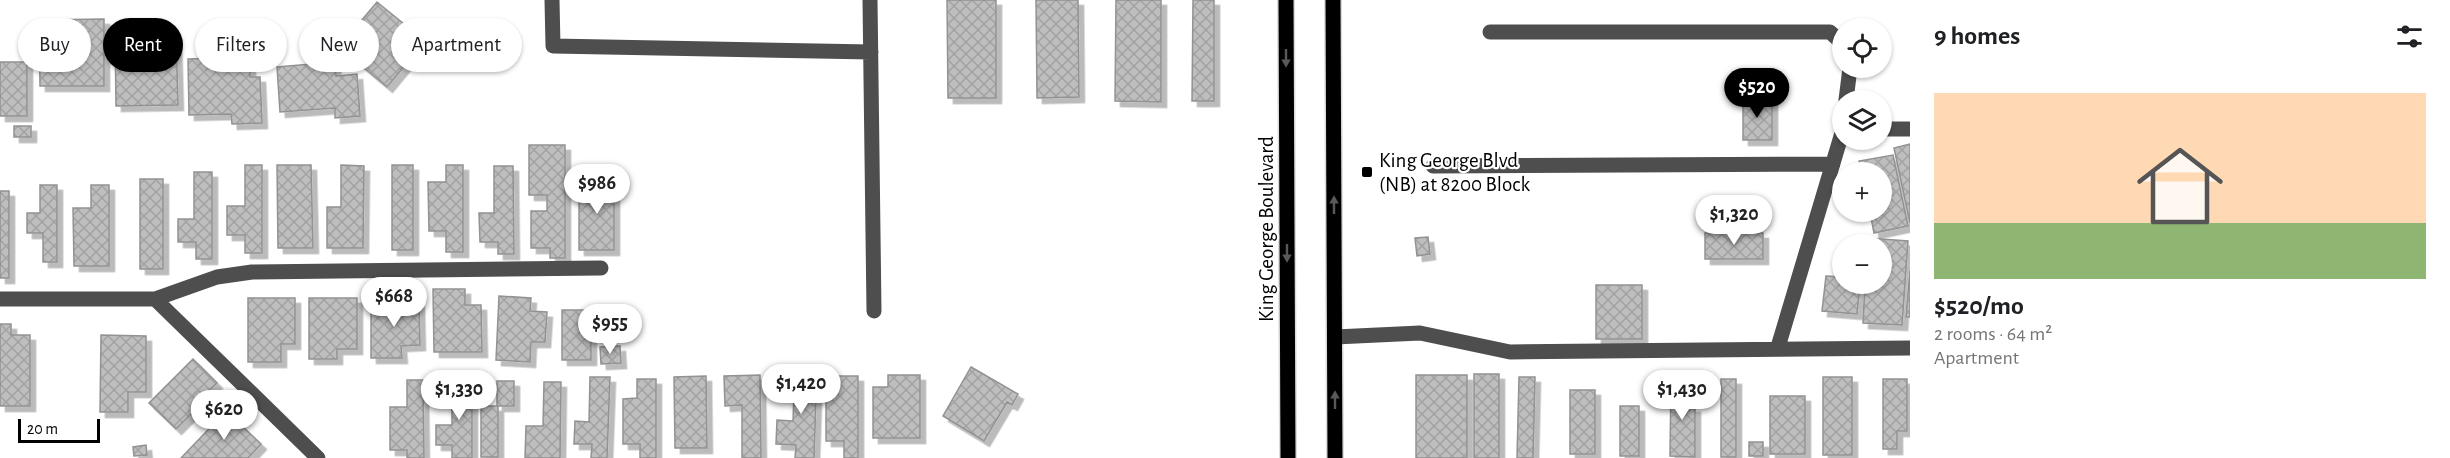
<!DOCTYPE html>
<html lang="en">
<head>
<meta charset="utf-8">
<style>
  :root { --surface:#fff; --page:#f2f2f2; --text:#202124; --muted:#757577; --accent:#000 }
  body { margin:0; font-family:"Alegreya Sans",sans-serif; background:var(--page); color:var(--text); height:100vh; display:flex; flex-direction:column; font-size:22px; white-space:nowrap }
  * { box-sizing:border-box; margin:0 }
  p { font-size:20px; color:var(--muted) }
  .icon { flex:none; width:33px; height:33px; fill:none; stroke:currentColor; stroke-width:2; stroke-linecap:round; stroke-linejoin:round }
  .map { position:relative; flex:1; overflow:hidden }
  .side { display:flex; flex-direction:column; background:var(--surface); width:540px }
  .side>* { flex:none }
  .top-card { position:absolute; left:18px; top:18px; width:570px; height:54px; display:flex; gap:12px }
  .controls { position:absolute; left:1832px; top:18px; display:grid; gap:12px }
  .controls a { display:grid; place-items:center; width:60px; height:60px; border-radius:50%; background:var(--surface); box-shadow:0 2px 4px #0004; font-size:30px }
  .scale { position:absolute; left:18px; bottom:15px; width:82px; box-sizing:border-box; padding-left:6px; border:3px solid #000; border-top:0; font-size:16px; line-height:21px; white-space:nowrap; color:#000; -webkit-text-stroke:4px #fff; paint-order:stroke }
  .price { position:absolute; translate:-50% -51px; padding:0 14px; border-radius:21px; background:#fff; color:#222; font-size:20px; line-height:39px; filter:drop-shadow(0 2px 3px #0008) }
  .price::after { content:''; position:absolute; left:50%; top:36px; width:18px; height:14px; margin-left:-9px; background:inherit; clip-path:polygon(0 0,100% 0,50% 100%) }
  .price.current { background:var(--accent); color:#fff }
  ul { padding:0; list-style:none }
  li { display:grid; align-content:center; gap:12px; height:318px; padding:0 24px }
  li span { display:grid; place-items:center; height:186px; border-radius:0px; color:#555 }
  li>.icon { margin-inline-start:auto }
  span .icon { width:108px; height:108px; fill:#fffc; stroke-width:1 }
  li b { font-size:26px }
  h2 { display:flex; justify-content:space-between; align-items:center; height:72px; padding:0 24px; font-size:26px }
  .chip { padding:0 21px; border-radius:27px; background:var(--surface); box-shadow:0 2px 4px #0004; font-size:21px; line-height:54px }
  .chip.current { background:var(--accent); color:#fff }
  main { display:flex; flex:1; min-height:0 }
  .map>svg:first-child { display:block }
</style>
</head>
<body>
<main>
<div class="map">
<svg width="1910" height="458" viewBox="0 0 1910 458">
  <defs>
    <pattern id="building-cross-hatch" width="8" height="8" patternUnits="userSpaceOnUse" patternTransform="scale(1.5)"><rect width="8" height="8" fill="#bebebe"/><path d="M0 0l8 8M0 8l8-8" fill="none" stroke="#a2a2a2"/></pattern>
    <filter id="shadow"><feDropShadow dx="5.5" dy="5.5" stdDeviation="0" flood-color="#0004"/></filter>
  </defs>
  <rect width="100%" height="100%" fill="#fff"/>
  <path fill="url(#building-cross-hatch)" stroke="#929292" stroke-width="1.5" filter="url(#shadow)" d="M947 0H996V98H948Z
    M1036 0H1078L1079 97 1037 98Z
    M1116 0H1161V102L1115 101Z
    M1193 0H1214V101H1192Z
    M377 2 425 41 387 87 339 47Z
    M104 19V86H40L39 20Z
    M141 20H160V35L176 34 178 105 116 106 115 33 142 32Z
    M250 57V77H260L262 123 232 124 231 114 189 115 188 59Z
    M0 62H27V116H0Z
    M335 62 336 76 357 74 360 116 335 118V108L280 112 277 67Z
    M1743 98H1772V140H1743Z
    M14 126H31V137H14Z
    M1910 144V223L1894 148Z
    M529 145H565V258H550V248H531V211H547V195H529Z
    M1893 155 1908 226 1874 233 1870 212H1881V172H1861L1859 161Z
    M245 165H262V253H245V235H227V206H245Z
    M277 165H311L313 248H278Z
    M341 165 364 166 363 248H327V207H341Z
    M392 165H413V250H392Z
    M446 165H463V252H446V231H429L428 182H446Z
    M494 166H513L514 254H498V242H480L479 213H494Z
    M194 172H212V259H196V242H178V219H194Z
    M597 173H614V250H579V188H597Z
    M140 179H163V269H140Z
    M40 185H57V262H43V233H27V213H40Z
    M91 185H109V266H74L73 208H91Z
    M0 191H9V278H0Z
    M1705 233H1763V259H1705Z
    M1428 237 1430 254 1417 256 1415 238Z
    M1868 238 1908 241 1902 325 1863 323 1865 284H1881V244H1868Z
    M1910 271V317H1906Z
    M1826 276 1842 277V284H1860L1857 314 1822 311Z
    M1596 285H1642V339H1596Z
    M433 289H465V305H481L482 352H434Z
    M499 296 531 298 530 311 547 312 545 342H531L530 362 496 360Z
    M248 298H295V344H281V362H248Z
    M309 298H357V349H337V359H309Z
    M419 302 420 345 401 346 402 358H371V303Z
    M562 310H609V333H591V360H562Z
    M0 324H11V335H30V406H0Z
    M101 335 146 336V392H128V412H100Z
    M620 346 621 363 601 364 600 347Z
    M193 359 217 383 198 401 201 404 176 429 149 403Z
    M795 367 817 368 814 458H795L796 445 776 444 777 420 793 421Z
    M971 367 1018 394 1012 405 1007 402 984 441 943 416Z
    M1474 374H1499V458H1474Z
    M760 375 761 458H742V405L725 406 724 376Z
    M888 375H920V438H873V387H888Z
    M1416 375H1467V458H1416Z
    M706 376 707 448H675L674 377Z
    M826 376H858V458H844V441H826Z
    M590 377H610L607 458H591L592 444H574L575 421 589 422Z
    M1519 377H1535L1533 458H1517Z
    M1671 377H1686V407H1695V457L1670 456Z
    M1823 377H1852V455H1823Z
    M452 379H472V458H452V445H436V425H452Z
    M637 379H656V458H640V444H623V399L637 398Z
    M1721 379H1736V457H1721Z
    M1883 379H1907V431H1897V449H1883Z
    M407 380H423L424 458H407V450H390V407H407Z
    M497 381H514V406H497Z
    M544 382H561L560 458H525L526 426H543Z
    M1570 390H1595V454H1570Z
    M1770 396H1805V454H1770Z
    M481 406H498V457H481Z
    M1620 406H1639V456H1620Z
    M226 411 261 444 248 458H181Z
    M1749 442H1763V456H1749Z
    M146 445 147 455 134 456 133 447Z"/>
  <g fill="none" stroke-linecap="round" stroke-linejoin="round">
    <defs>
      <path id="major" d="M1286 0 1288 458
        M1333 0 1335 458"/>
    </defs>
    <use href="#major" stroke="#dbdbdb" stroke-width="18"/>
    <path stroke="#4e4e4e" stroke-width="15" d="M552 0 553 46 871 52
      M870 0 874 311
      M1490 32H1830L1842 43
      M1846 100 1850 68
      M1881 129H1910
      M1433 166 1833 164
      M0 299H155
      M1335 337 1420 333 1510 352 1910 348
      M1778 347 1842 133
      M318 458 155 299 217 277 252 272 601 268"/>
    <use href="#major" stroke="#000" stroke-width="15"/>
  </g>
  <defs><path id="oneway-solid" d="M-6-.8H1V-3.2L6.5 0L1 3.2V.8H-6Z" transform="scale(1.5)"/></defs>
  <g fill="#595959">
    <use href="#oneway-solid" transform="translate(1286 58) rotate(90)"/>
    <use href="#oneway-solid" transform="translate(1334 205) rotate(-90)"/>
    <use href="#oneway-solid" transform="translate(1287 253) rotate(90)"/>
    <use href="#oneway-solid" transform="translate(1335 400) rotate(-90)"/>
  </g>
  <rect fill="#000" stroke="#fff" stroke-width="2" x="1361" y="166" width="12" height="12" rx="3"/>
  <g text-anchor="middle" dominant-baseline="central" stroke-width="4.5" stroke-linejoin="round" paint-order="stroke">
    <g font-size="21" fill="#000" stroke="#fff" text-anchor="start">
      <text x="1379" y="160">King George Blvd<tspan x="1379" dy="24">(NB) at 8200 Block</tspan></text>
    </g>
    <g font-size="21" fill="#000" stroke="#fff">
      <text transform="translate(1266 229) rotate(-90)">King George Boulevard</text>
    </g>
  </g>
</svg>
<div class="controls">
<a><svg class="icon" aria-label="locate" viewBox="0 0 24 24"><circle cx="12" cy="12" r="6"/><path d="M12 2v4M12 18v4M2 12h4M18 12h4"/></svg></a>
<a><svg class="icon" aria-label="layers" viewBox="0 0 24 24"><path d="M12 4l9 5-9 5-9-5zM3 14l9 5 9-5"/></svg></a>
<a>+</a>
<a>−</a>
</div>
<div class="scale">20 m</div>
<b class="price current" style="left:1757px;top:119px">$520</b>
<b class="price" style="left:597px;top:215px">$986</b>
<b class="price" style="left:1734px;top:246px">$1,320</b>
<b class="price" style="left:394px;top:328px">$668</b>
<b class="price" style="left:610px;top:355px">$955</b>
<b class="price" style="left:801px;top:415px">$1,420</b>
<b class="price" style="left:459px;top:421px">$1,330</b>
<b class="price" style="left:1682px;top:421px">$1,430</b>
<b class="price" style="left:224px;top:441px">$620</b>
<div class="top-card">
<a class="chip">Buy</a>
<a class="chip current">Rent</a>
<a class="chip">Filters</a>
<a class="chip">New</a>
<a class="chip">Apartment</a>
</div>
</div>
<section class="side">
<h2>9 homes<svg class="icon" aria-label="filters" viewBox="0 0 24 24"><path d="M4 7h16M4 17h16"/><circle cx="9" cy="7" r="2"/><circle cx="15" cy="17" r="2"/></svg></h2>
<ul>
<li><span style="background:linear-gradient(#ffd9b3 70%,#8fb573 0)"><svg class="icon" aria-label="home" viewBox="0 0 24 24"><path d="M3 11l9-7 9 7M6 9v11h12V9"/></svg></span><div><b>$520/mo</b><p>2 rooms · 64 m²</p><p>Apartment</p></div></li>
</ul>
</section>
</main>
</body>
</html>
